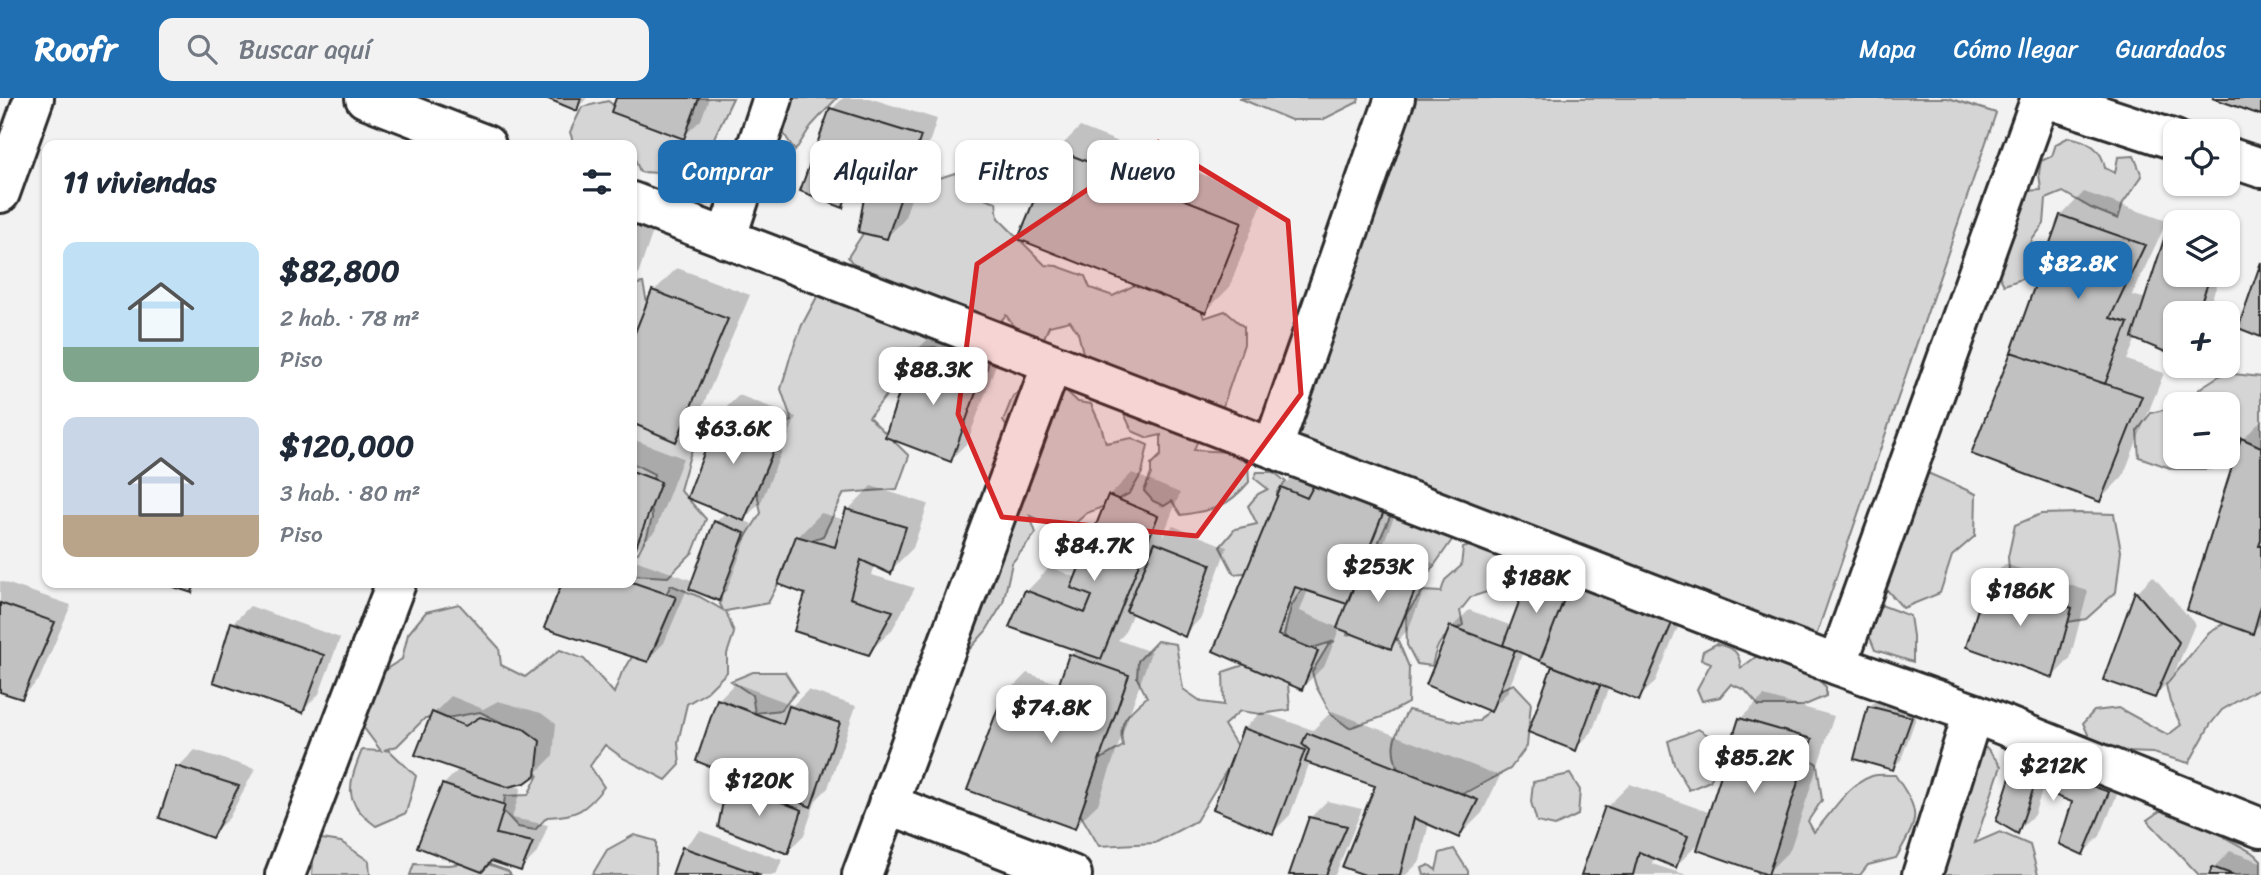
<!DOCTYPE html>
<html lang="es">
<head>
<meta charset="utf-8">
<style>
  :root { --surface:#fff; --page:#f2f2f3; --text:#1f2937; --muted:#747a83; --accent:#1f6fb2 }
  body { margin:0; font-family:Sriracha,sans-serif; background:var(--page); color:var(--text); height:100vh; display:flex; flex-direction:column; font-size:26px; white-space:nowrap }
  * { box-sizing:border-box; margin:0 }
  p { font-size:23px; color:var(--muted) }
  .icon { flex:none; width:38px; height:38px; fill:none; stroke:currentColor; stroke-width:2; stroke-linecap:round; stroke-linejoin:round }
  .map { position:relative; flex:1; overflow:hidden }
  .sheet { position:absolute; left:42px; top:42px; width:595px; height:448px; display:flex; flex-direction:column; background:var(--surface); border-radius:14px; box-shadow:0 2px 5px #0004 }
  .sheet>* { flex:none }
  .top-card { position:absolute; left:658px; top:42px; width:665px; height:63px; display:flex; gap:14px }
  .buttons { position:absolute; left:2163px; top:21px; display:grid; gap:14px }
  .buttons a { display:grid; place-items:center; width:77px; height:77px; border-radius:14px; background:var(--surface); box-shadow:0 2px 5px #0004; font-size:35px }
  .price { position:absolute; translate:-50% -60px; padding:0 16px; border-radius:14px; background:#fff; color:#222; font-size:23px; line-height:46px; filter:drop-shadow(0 2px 4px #0008) }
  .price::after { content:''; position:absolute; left:50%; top:42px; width:21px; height:16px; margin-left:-10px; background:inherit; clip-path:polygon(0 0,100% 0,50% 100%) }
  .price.on { background:var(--accent); color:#fff }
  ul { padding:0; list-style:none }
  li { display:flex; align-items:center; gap:21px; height:175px; padding:0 21px }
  li span { display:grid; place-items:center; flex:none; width:196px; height:140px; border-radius:14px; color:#555 }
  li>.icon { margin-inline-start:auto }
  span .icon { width:84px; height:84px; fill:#fffc; stroke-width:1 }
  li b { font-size:30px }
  h2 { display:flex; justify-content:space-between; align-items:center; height:84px; padding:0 21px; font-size:30px }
  .chip { padding:0 24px; border-radius:14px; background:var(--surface); box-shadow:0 2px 5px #0004; font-size:24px; line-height:63px }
  .chip.on { background:var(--accent); color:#fff }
  header { display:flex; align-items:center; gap:42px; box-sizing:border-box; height:98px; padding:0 35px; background:var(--accent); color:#fff }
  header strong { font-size:33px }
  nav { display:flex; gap:38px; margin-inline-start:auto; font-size:24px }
  .search { width:490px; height:63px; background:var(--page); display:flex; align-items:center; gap:18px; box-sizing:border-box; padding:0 24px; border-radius:14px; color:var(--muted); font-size:26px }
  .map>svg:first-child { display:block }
</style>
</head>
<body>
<header>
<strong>Roofr</strong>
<div class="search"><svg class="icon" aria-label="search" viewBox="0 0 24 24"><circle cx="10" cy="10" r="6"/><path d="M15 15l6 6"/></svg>Buscar aquí</div>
<nav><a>Mapa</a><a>Cómo llegar</a><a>Guardados</a></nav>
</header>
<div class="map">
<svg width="2261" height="777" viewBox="0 0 2261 777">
  <rect width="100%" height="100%" fill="#f2f2f2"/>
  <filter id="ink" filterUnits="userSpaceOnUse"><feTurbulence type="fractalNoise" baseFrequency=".0143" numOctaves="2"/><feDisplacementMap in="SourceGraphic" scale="14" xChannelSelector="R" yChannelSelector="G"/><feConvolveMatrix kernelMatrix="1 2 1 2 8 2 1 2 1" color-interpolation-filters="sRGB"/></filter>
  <g filter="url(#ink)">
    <path fill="#d5d5d5" stroke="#808080" stroke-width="2" d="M696 0H733L713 42 710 65 683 76 640 74 632 53V47H574L570 34 582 9 608 3 627 17 666 35 671 33Z
      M761 0H837L811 28 795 53Z
      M1239 0H1359L1358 4 1322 22H1291Z
      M1382 0H1948L1996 15 1815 541 1519 439 1522 469 1499 490 1471 499 1460 513 1463 527C1441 540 1437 543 1432 568L1417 566 1407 547 1406 516 1423 493 1441 494 1445 482 1461 468 1463 450 1473 447 1295 344 1323 227V139L1354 98Z
      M2069 39C2088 43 2102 50 2105 70L2115 75 2118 59 2134 58 2142 78 2123 105 2118 121 2091 110 2063 94 2046 101 2044 126 2032 142 2022 181 2004 187 1990 161 2023 93 2041 92 2039 75 2041 63 2052 58 2056 46Z
      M772 49 789 70 786 97 755 96Z
      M955 75 968 94 996 104 998 120 1045 167 1057 168 1085 178 1090 190 1113 198 1147 181 1196 198 1204 220 1225 213 1244 229V246L1220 317 1201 334 1194 352 1230 354 1248 365 1249 384C1227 410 1214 412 1181 417L1172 403 1164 408 1153 403 1144 393 1151 376V367L1161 357V337L1148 340 1132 333 1104 271 1083 255 1078 235 1070 223 1049 228 1044 240 1017 233 1006 217 998 226 978 216H954L868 187 848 159 873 120 915 88Z
      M643 185 647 205 636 259 632 265V187Z
      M847 193 993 238 987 271 935 249 897 251 889 294 869 319 909 358 897 391 844 395 823 438 791 450 778 486 768 505 726 513 734 535 727 556V574L707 594 687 606 678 644 680 667 666 682 623 660 605 647 590 668 604 689C585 713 577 718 547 719L535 732 518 729 503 713 505 698 528 697 538 677 505 626 480 614 447 620H425L397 648 384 652 390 653 416 678 406 715 376 728C342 703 348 688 362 652L381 653 364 630 360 608 383 573 402 561 408 536 426 514 459 506 499 550 501 567 525 579 560 552 584 561 614 595 622 574 627 568 671 487 700 499 723 512 720 506 726 470 761 415 753 374 770 353 775 328 792 323 781 291 791 256 802 227 818 197Z
      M2224 275 2261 279V355L2228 353V306H2182L2203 288Z
      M1037 282 1059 286 1078 304 1091 306 1101 328 1106 345 1132 340 1148 347 1142 375 1130 395 1112 405 1087 415 1065 434 1030 418 1036 435 1012 465 1003 505 986 533 967 554 944 531 967 449 970 431 983 415 1017 345 1003 323 1013 298Z
      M2175 309V359H2214L2210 371H2173L2139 359 2137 333 2151 315Z
      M687 310 701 330 690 357 680 392 706 421 693 454 668 479 632 477V453L638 455 647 438 652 420 650 395 654 376 632 365V322L657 333Z
      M1923 373 1976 396 1975 438 1952 458 1940 495 1903 510 1871 474Z
      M1257 374H1274L1286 384 1277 394V409L1261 473 1234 476 1220 449 1235 431 1257 426 1248 408 1258 396 1268 391 1254 380Z
      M1394 410 1452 414V442L1429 475 1391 468 1379 443Z
      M2079 415 2114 416 2121 453 2116 494 2086 521 2044 528 2011 501 2008 459 2015 427 2041 416Z
      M1330 481 1351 510 1347 537 1365 532 1394 533 1409 569 1408 605 1382 619 1349 630 1331 616 1316 588 1312 574 1329 546 1335 543 1299 554 1284 537 1291 509 1303 489Z
      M1881 507 1910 518 1913 538V564L1875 552 1861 518Z
      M2245 513 2261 518V589L2222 612 2210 627 2189 665 2153 655 2099 653 2090 641 2083 625 2094 613 2119 610 2168 637 2181 627 2170 604 2166 587 2209 534Z
      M1157 543 1176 546 1183 591 1202 604 1224 607 1223 574 1241 568 1255 556 1288 586 1290 612 1261 616 1240 613 1224 627 1237 648 1228 670 1196 723 1155 745 1099 748 1080 716 1099 662 1123 648C1117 623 1129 614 1147 599L1137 580 1138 563Z
      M1716 546C1733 550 1739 552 1741 570L1757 558 1796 561 1826 589V598L1803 608H1759L1745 592 1731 586 1720 599 1702 603 1697 591 1711 565 1701 561 1703 553Z
      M753 574H785L797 593 781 612 755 615 752 597 731 583Z
      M1514 586 1531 604 1527 648 1510 671 1469 693 1440 701 1403 687C1391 650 1388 648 1408 612L1460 624 1479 623 1488 613 1494 594Z
      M1698 631 1718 643 1720 665 1710 683 1689 692 1674 666 1668 643Z
      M1987 650 2001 668 1975 745 2000 734 2030 747 2038 777H1918L1946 651Z
      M1803 656 1817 666 1822 702 1808 723 1814 734C1833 715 1845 688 1872 678 1878 676 1888 677 1895 677 1922 717 1919 719 1896 760L1868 767 1860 777H1758L1753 743Z
      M1570 676 1580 692 1578 717 1555 728 1537 724 1531 704 1533 684Z
      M2167 708 2216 726 2226 740 2255 756 2261 762V777H2199L2147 722Z
      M634 737 656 743V777H592L607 752Z
      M315 740 341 744 369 763 370 777H312Z
      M1454 751 1468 773V777H1424L1422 770 1429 767 1436 772 1440 755Z
      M479 763 508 773 511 777H410L414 766 449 767Z"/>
    <path fill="#0003" fill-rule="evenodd" d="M550 0H587L576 11Z
      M618 0H709L701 22 683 39Z
      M843 0H869L937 21 904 122 887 139 866 99 855 95 842 108 832 11Z
      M439 23 511 47H415Z
      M1080 29 1264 100 1229 190 1206 213 1057 52Z
      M2084 94 2167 123 2132 197 2147 201 2169 133 2175 127V177H2221L2206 215H2175V256L2136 240 2127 262 2164 275 2123 378 2100 402 2013 255 2061 118Z
      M2186 116 2213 124H2178Z
      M632 121 654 130 632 195Z
      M2228 129 2237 132 2228 158Z
      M677 170 750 197 698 319 675 342 632 323V247L654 193Z
      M930 239 998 261 967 345 950 362 913 256Z
      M739 297 796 319 761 404 743 422 752 426 727 492 719 500 688 489 664 545 647 562 546 529 564 485H632V461L694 483 716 424 726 414 722 314Z
      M2261 323V525L2252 534 2243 341Z
      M632 341 683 360 655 433 632 456Z
      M1305 367 1406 390 1383 446 1435 466 1408 532 1391 549 1340 529 1325 567 1302 590 1215 552 1282 390ZM1308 492 1352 498 1339 530 1300 513Z
      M1132 375 1180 395 1163 438 1173 428 1227 449 1201 520 1184 537 1133 514 1124 536 1118 542 1151 554 1098 706 1074 729 1004 598 1027 575 1060 586 1071 557 1077 551 1027 493 1050 469 1077 480 1109 398Z
      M871 388 928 406 913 450 890 473 875 467 872 477 915 490 892 532 868 555 807 495 798 439 821 415 845 422 848 412Z
      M1550 456 1687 508 1655 584 1638 601 1609 589 1592 634 1575 651 1530 633 1555 567 1523 554 1507 595 1490 612 1452 529 1469 512 1512 528 1533 473Z
      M2005 466 2088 493 2070 561 2053 578 1988 483Z
      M2153 478 2195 526 2172 581 2154 598 2105 581 2137 494Z
      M0 483 71 507 39 582 22 599 0 592Z
      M250 508 340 540 319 596 302 613 233 525Z
      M735 585 793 607 808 592 856 608 828 690 816 702 804 737 787 754 729 684 736 677 718 602Z
      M451 598 483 611 498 603 541 615 556 626 553 658 535 676 510 686 521 690 512 720 548 727 538 754 521 771 443 687 460 670 417 656 434 615Z
      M1764 598 1834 618 1790 752 1767 775 1703 741 1676 768 1654 759 1652 766 1687 777H1583L1607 709 1630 686 1711 715 1740 621Z
      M1879 600 1919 611 1901 662 1892 670 1856 660 1870 608Z
      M1332 613 1500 678 1482 715 1459 738 1429 725 1420 763 1406 777H1371L1377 687 1310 664 1290 717 1273 734 1244 631 1261 614 1313 632Z
      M2035 645 2125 677 2100 738 2083 755 2074 703 2043 690 2034 717 2017 733 2018 662Z
      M195 652 255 671 229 720 211 737 178 669Z
      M1327 703 1362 711 1335 777H1291L1310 720Z
      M700 733 782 762 776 777H674L683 750Z
      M2230 753 2261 764V777H2210L2213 770Z"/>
    <path fill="#c1c1c1" stroke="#2b2b2b" stroke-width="2" d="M546 0H581L577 13Z
      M616 0H699L684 41 611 14Z
      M2212 0H2261V17Z
      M830 10 921 38 887 141 858 134 864 100 847 93 843 110 800 93Z
      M1055 51 1242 124 1206 215 1018 141Z
      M2060 117 2145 147 2110 220 2128 225 2105 286 2011 254Z
      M2167 132 2175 134V177H2211L2197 215H2175V258L2132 240Z
      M2261 164V239L2238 230Z
      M652 192 728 221 676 344 632 325V242Z
      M2011 254 2142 298 2100 404 1971 356Z
      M912 255 982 278 951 364 885 339Z
      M720 313 780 337 744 423 687 400Z
      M2241 340 2261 349V442L2259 448H2261V508L2253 536 2187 512Z
      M632 373 661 384 632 459Z
      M1316 383 1384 413 1347 506 1295 489 1278 537 1318 553 1302 592 1213 553 1281 389 1307 400Z
      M1108 397 1158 418 1101 561 1009 529 1025 492 1085 515 1092 498 1071 490Z
      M846 411 906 429 891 476 861 462 850 500 893 513 869 557 794 533 805 496 778 486 796 438 835 449Z
      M714 423 745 435 719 503 689 491Z
      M1155 444 1211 466 1185 539 1126 513Z
      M1364 462 1419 483 1391 551 1337 530Z
      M1531 472 1570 486 1540 563 1503 547Z
      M1987 482 2072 510 2053 580 1966 549Z
      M632 484 676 499 648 564 544 530 562 485Z
      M162 485H195L192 495Z
      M1570 486 1672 525 1639 603 1540 563Z
      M2135 493 2179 544 2155 600 2103 582Z
      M0 505 55 524 22 601 0 594Z
      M231 524 324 557 303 615 213 584Z
      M1450 528 1515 552 1491 614 1426 587Z
      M1069 556 1129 577 1075 731 967 692 1003 597 1050 613Z
      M1552 568 1600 587 1576 653 1528 634Z
      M717 601 783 626 789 608 840 625 811 709 696 663Z
      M1868 608 1912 619 1893 672 1854 661Z
      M432 614 465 628 480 619 524 631 540 643 536 677 525 685 508 689 415 657Z
      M1739 620 1812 641 1768 777 1697 752Z
      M1243 630 1305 652 1273 736 1213 711Z
      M1307 635 1478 702 1459 740 1414 720 1400 777H1365L1342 769 1375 688 1305 664 1309 652 1302 646Z
      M2016 661 2109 694 2083 757 2059 746 2072 704 2034 689 2018 736 1996 723Z
      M176 668 239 688 212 740 159 720Z
      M727 683 802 712 788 756 718 729Z
      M442 686 505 707 496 736 533 744 521 773 491 763 482 774 417 749Z
      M1605 708 1688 738 1676 770 1639 754 1633 777H1581Z
      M1309 719 1347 728 1326 777H1289Z
      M682 749 761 777H672Z
      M2212 769 2234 777H2209Z"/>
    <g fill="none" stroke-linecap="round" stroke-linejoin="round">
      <defs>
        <path id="street" d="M365 0 486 47
          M2046 0 2175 42
          M2228 59 2261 70
          M0 95 34 0
          M632 104 1837 567 1973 615 2261 730
          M726 141 773 0
          M1273 349 1395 0
          M1837 567 2041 0
          M888 706 1072 777
          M285 777 396 485
          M862 777 1052 266
          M1922 777 1973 615"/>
      </defs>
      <use href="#street" stroke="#2b2b2b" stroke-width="44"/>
      <use href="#street" stroke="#fff" stroke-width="38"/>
    </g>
  </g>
  <path fill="#d62828" fill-opacity="0.2" stroke="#d62828" stroke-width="5" stroke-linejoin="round" d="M1158 44 1288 123 1301 296 1197 438 1002 419 958 316 977 166Z"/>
</svg>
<div class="buttons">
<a><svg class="icon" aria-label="locate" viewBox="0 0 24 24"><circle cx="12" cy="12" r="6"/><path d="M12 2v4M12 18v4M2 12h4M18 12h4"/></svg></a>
<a><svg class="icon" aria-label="layers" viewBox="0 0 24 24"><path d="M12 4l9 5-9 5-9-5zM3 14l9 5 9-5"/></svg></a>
<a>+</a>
<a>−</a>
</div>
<b class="price on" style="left:2078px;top:203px">$82.8K</b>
<b class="price" style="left:933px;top:309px">$88.3K</b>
<b class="price" style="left:733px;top:368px">$63.6K</b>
<b class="price" style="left:1094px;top:485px">$84.7K</b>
<b class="price" style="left:1378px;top:506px">$253K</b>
<b class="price" style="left:1536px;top:517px">$188K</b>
<b class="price" style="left:2020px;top:530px">$186K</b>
<b class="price" style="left:1051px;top:647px">$74.8K</b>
<b class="price" style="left:1754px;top:697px">$85.2K</b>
<b class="price" style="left:2053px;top:705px">$212K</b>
<b class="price" style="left:759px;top:720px">$120K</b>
<div class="top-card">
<a class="chip on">Comprar</a>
<a class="chip">Alquilar</a>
<a class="chip">Filtros</a>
<a class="chip">Nuevo</a>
</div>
<section class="sheet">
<h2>11 viviendas<svg class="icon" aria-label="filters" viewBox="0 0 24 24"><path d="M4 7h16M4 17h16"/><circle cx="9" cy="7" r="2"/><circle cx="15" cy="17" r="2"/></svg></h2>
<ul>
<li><span style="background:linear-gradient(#bfe0f5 75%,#7fa58c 0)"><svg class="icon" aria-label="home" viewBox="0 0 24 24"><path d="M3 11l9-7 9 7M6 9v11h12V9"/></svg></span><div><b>$82,800</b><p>2 hab. · 78 m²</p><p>Piso</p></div></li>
<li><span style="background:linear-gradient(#c9d6e8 70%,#b9a48a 0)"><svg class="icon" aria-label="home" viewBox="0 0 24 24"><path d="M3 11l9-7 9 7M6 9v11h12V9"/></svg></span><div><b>$120,000</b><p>3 hab. · 80 m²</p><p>Piso</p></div></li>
</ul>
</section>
</div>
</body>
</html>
